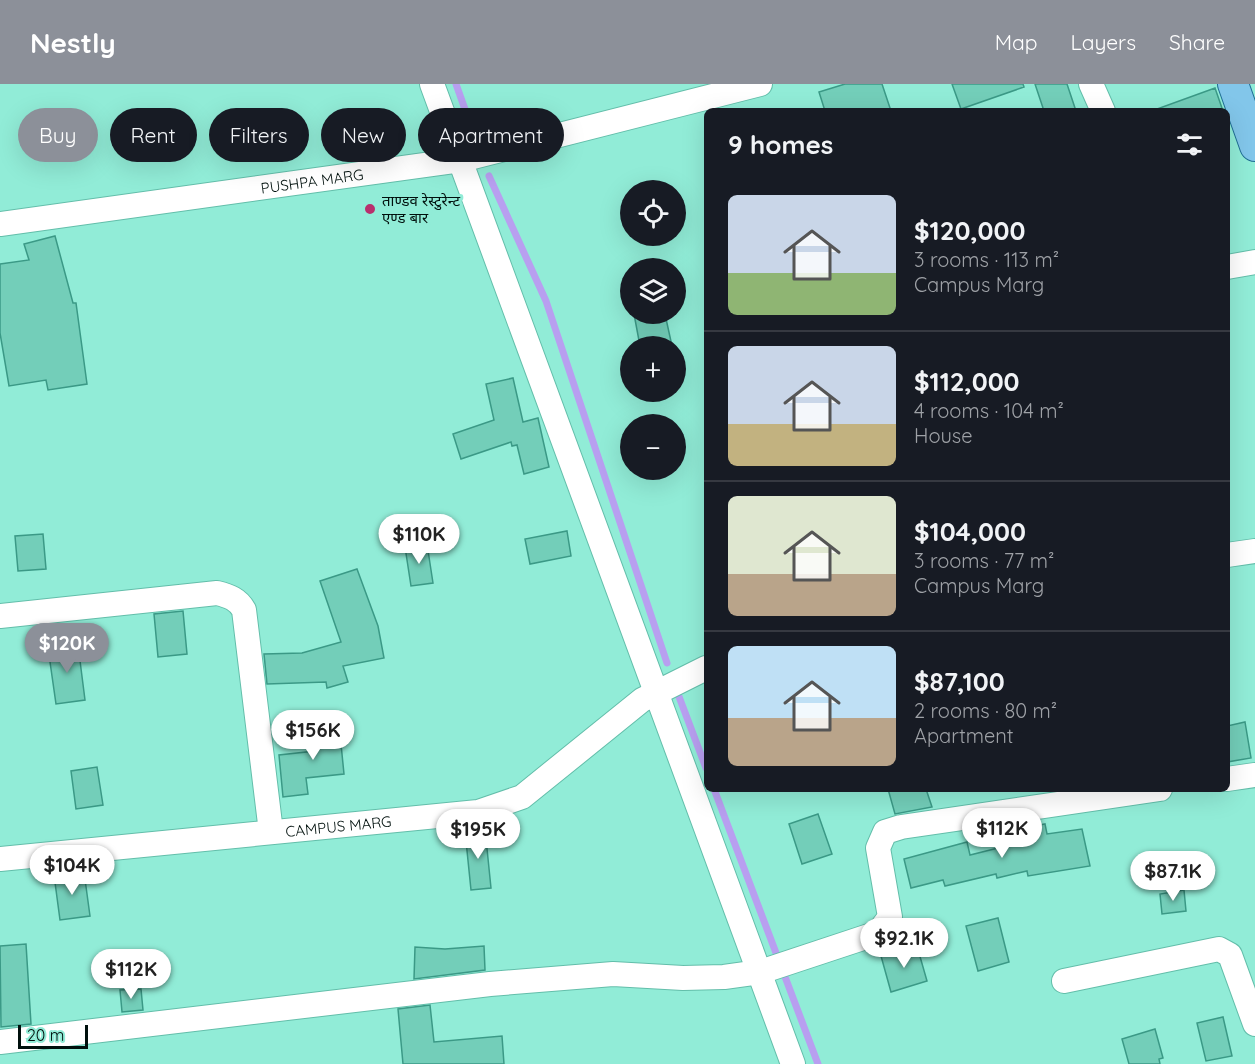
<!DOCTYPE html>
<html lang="en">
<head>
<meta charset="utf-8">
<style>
  :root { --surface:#171b24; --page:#242831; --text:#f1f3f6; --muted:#9ea1a6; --line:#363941; --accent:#8c9099 }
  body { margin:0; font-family:Quicksand,"Noto Sans Devanagari",sans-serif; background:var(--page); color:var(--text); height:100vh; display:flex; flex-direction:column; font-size:22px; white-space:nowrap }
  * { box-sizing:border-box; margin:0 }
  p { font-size:20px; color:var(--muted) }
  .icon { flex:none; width:33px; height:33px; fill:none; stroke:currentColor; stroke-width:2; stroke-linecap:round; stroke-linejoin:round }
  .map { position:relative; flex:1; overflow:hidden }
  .side { position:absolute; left:704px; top:24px; width:526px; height:684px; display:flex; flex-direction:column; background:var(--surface); border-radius:9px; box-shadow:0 6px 24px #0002 }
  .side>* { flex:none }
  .hud { position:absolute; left:18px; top:24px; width:570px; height:54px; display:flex; gap:12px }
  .controls { position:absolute; left:620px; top:96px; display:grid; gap:12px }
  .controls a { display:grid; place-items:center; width:66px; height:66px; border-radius:50%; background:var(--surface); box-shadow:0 6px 24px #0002; font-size:30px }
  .scale { position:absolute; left:18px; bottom:15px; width:70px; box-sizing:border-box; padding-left:6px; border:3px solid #00100d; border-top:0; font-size:16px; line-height:21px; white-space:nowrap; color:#00100d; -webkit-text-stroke:4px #91ecd7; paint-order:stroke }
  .price { position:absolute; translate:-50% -51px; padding:0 14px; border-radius:21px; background:#fff; color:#222; font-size:20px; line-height:39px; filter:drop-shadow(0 2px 3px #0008) }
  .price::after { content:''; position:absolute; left:50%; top:36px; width:18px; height:14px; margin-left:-9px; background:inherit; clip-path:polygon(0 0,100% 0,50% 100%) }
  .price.on { background:var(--accent); color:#fff }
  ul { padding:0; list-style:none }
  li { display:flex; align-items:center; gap:18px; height:150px; padding:0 24px }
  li+li { border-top:2px solid var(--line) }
  li span { display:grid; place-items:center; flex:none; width:168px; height:120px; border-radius:9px; color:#555 }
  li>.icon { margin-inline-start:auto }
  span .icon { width:72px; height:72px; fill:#fffc; stroke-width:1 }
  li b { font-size:26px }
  h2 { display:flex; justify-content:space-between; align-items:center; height:72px; padding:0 24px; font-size:26px }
  .pill { padding:0 21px; border-radius:27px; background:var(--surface); box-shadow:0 6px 24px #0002; font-size:21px; line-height:54px }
  .pill.on { background:var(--accent); color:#fff }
  header { display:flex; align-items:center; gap:36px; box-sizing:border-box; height:84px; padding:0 30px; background:var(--accent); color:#fff }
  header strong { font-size:28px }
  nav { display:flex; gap:33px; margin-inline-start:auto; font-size:21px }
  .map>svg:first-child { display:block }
</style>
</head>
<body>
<header>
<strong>Nestly</strong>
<nav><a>Map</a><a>Layers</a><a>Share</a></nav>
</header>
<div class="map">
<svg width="1255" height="980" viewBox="0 0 1255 980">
  <rect width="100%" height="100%" fill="#91ecd7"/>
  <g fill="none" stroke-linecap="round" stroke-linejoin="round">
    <path stroke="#b89ff0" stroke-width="7" d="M456 0 477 59
      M489 92 546 217 667 579
      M678 610 706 684
      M714 705 818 980"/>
  </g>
  <path fill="#73ceb9" stroke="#3b9986" stroke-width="1.5" d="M845 0H882L891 27H825L819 8Z
    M952 0H1023L1024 3 961 25Z
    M1035 0H1067L1076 27H1044Z
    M1215 4 1223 27H1157V25Z
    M55 152 73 219H76L87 300 48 306 46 296 9 302 0 249V180L29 176 24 160Z
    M634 230H665L672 262H640Z
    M513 294 523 338 538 334 549 383 524 390 517 361 512 362 511 358 461 375 453 350 494 336 486 300Z
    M567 447 571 472 530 480 525 455Z
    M43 450 46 485 18 487 15 452Z
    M427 460 433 499 411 502 405 463Z
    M357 485 378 542 384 574 343 582 348 598 327 604 326 598 267 600 264 570 302 569 341 558 320 497Z
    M183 527 187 570 158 573 154 530Z
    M78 561 85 616 56 620 48 564Z
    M1245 638 1251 674 1227 678V642Z
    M339 640 344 690 306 694 308 710 283 713 279 671 315 667 312 643Z
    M97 683 103 721 76 725 71 687Z
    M888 705H926L932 723 895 730Z
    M818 730 832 770 802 780 789 740Z
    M1045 740 1047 750 1082 745 1090 782 1028 792 1027 787 997 794 996 790 945 802 943 796 911 804 904 775 967 758 970 771 1022 758 1019 745Z
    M485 745 491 804 471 806 465 747Z
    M84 788 90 832 60 836 54 791Z
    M1184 806 1186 827 1162 830 1160 810Z
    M998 834 1009 878 978 887 966 842Z
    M26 860 31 940 1 943 0 862Z
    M484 862 485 886 414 895 415 863 445 865Z
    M917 862 927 897 891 908 881 872Z
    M141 905 143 926 122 928 120 906Z
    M430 921 434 958 502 952 504 980H403L398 925Z
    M1223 933 1232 972 1206 977 1197 939Z
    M1155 945 1163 974 1159 975 1160 980H1129L1122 955Z"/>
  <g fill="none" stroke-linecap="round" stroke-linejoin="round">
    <defs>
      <g id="minor">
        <path d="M432 0 793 980"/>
        <path d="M1091 0 1103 27"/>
        <path id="s1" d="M0 140 461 76 760 0"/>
        <path d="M1227 183 1255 178"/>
        <path d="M1227 471 1255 467"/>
        <path d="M0 532 217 509C229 512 238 515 244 526L271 748"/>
        <path d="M1227 695 1255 691"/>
        <path id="s2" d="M0 775 478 728 522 713 642 616 706 584"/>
        <path d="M1064 897 1219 865 1230 871 1255 940"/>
        <path d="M0 958 490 900 613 890 683 894 724 893 760 888 878 849 890 833 878 764 885 748 901 743 1160 705"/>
      </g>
      <path id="major" d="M1233 0 1255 62"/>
    </defs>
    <use href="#minor" stroke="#63beaa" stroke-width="26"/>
    <use href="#major" stroke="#1f6e94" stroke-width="32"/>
    <use href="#minor" stroke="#fff" stroke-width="24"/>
    <use href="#major" stroke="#82c6ea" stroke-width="30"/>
  </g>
  <circle fill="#b82f6d" stroke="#91ecd7" stroke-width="2" cx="370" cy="125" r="6"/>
  <g text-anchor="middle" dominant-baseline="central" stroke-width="6" stroke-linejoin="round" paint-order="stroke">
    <g font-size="15" fill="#00100d" stroke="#91ecd7">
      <text stroke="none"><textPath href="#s1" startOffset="315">PUSHPA MARG</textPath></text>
      <text stroke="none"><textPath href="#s2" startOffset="340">CAMPUS MARG</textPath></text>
    </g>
    <g font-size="15" fill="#00100d" stroke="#91ecd7" text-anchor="start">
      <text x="382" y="116">ताण्डव रेस्टुरेन्ट<tspan x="382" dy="17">एण्ड बार</tspan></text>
    </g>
  </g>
</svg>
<div class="controls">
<a><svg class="icon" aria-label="locate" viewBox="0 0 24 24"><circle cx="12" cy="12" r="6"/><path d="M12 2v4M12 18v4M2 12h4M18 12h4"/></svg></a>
<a><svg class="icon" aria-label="layers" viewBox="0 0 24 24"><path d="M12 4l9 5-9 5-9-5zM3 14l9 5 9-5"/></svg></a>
<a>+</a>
<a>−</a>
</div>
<div class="scale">20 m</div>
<b class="price" style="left:419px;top:481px">$110K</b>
<b class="price on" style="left:67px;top:590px">$120K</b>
<b class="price" style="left:313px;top:677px">$156K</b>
<b class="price" style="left:1002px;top:775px">$112K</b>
<b class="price" style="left:478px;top:776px">$195K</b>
<b class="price" style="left:72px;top:812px">$104K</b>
<b class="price" style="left:1173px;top:818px">$87.1K</b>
<b class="price" style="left:904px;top:885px">$92.1K</b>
<b class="price" style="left:131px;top:916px">$112K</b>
<div class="hud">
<a class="pill on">Buy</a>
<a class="pill">Rent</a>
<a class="pill">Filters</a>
<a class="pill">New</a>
<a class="pill">Apartment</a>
</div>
<section class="side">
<h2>9 homes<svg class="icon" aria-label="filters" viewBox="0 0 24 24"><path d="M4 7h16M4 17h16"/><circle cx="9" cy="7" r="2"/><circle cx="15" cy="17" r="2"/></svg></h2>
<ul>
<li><span style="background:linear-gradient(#c9d6e8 65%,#8fb573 0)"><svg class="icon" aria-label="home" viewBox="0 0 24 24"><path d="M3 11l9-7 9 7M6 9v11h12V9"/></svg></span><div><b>$120,000</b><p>3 rooms · 113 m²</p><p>Campus Marg</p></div></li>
<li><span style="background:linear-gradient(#c9d6e8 65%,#c2b280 0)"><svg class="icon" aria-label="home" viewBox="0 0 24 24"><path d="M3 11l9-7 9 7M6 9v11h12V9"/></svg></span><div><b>$112,000</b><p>4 rooms · 104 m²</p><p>House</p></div></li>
<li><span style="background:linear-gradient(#dfe7d0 65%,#b9a48a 0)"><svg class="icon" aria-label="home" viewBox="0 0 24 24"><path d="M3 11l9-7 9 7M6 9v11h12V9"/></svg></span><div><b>$104,000</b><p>3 rooms · 77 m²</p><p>Campus Marg</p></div></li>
<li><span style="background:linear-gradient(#bfe0f5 60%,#b9a48a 0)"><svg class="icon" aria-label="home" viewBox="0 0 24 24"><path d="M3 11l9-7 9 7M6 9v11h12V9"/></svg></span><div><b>$87,100</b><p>2 rooms · 80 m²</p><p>Apartment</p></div></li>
</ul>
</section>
</div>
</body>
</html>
